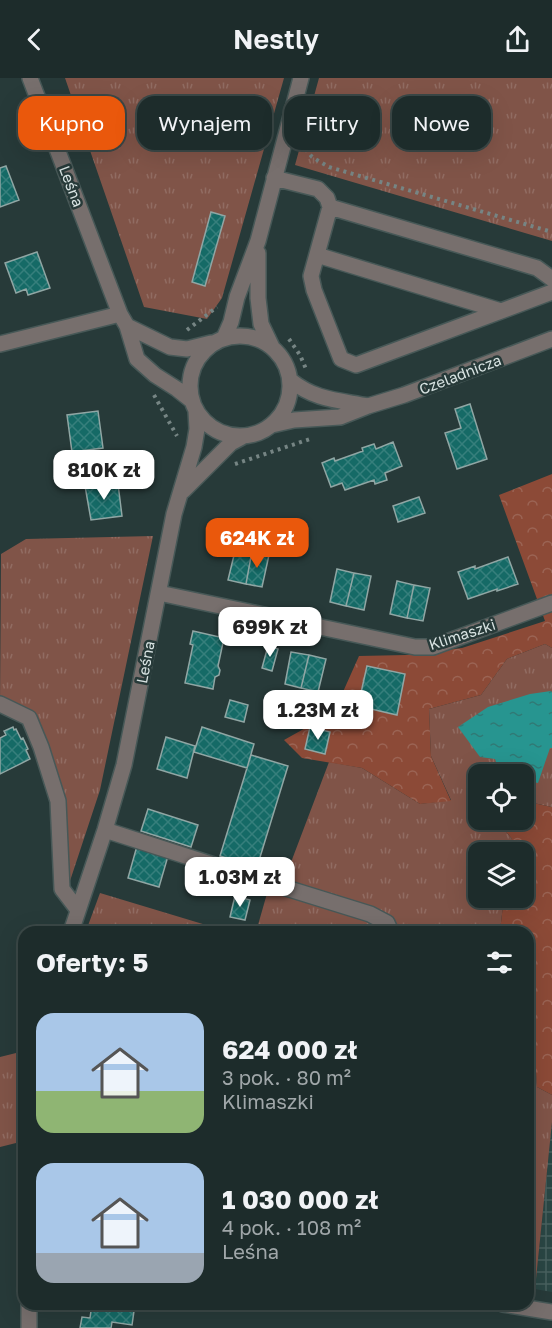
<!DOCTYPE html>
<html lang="pl">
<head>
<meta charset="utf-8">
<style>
  :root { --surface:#1d2c2b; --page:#253433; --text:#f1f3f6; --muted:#a0a7a9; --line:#3b4847; --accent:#ea580c }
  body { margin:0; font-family:"Golos Text",sans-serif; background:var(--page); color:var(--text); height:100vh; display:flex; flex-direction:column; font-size:22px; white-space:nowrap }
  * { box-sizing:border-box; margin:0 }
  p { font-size:20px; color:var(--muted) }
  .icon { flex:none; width:33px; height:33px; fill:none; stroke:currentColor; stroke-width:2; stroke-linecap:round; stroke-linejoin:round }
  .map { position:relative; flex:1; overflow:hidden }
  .panel { position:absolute; left:18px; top:848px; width:516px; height:384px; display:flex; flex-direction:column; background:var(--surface); border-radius:18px; box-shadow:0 6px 24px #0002,0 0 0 2px var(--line) }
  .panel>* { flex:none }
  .banner { position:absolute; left:18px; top:18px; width:516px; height:54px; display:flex; gap:12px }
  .fabs { position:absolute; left:468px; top:686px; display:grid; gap:12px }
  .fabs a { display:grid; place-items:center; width:66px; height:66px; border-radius:12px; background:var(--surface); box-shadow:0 6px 24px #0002,0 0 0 2px var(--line); font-size:30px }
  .price { position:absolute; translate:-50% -51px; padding:0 14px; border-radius:12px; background:#fff; color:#222; font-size:20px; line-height:39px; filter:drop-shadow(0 2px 3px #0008) }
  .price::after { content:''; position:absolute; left:50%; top:36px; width:18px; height:14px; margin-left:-9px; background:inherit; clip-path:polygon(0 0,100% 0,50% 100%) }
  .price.active { background:var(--accent); color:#fff }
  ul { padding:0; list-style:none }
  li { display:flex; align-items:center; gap:18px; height:150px; padding:0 18px }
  li span { display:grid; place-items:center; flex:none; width:168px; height:120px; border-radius:18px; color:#555 }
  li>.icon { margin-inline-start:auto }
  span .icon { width:72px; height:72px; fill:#fffc; stroke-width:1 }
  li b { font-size:26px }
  h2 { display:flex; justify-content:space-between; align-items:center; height:72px; padding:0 18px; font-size:26px }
  .pill { padding:0 21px; border-radius:18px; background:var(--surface); box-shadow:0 6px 24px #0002,0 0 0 2px var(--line); font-size:21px; line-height:54px }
  .pill.active { background:var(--accent); color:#fff }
  header { display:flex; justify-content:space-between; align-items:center; height:78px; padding:0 18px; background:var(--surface); font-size:27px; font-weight:600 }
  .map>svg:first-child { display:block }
</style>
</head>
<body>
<header><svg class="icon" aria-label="back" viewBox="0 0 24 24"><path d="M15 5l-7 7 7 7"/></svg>Nestly<svg class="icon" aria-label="share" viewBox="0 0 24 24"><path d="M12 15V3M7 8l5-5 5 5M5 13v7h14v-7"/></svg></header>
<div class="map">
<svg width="552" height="1250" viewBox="0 0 552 1250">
  <defs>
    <pattern id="industrial-grid" width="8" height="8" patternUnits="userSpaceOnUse" patternTransform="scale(1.5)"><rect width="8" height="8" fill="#2a4644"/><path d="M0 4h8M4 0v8" fill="none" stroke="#48615f"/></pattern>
    <pattern id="grass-tufts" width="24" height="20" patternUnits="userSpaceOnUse" patternTransform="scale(1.5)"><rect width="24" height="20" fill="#805448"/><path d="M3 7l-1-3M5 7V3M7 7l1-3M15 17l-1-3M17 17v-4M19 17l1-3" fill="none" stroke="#916c62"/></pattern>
    <pattern id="forest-crowns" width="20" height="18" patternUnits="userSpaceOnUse" patternTransform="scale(1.5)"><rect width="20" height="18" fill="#8c4a37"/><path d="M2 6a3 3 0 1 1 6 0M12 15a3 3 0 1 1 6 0" fill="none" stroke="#9b6454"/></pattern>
    <pattern id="water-ripples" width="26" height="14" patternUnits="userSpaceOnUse" patternTransform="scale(1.5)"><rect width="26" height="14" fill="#279590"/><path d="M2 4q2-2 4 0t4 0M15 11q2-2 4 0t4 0" fill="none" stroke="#307975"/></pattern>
    <pattern id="building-cross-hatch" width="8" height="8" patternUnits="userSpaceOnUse" patternTransform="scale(1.5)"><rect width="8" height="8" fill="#156a66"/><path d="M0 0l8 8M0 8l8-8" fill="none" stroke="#367f7c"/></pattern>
  </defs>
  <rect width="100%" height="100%" fill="#273a39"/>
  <path fill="url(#industrial-grid)" d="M552 1044V1214L535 1211Z"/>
  <path fill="url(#grass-tufts)" d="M65 0H284L222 220 207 241 144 229Z
    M319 0H552V163L295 87Z
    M153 458 100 712 67 812 58 723 29 640 0 626 1 476 26 461Z
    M545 566 552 570V729L524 723V696H478V741H496L512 761 510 774H478V819H504L500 853H425L387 845 391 853 256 854 270 805 282 808 329 684 362 690 420 726 451 722 431 678 429 631 481 617 507 581Z
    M100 815 226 853H86Z
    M528 943 533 947 537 1009 552 1017V1044L535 1211 528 1210Z
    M24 973V1063L0 1069V979Z"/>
  <path fill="url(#forest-crowns)" d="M552 396V570L545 566 507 581 481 617 429 631 431 678 451 723 420 726 362 690 302 680 284 662 334 634 359 578 407 577 462 570 545 543 499 417Z
    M524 723 552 729V1017L537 1009 533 947 528 943V854L500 853 504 819H524V774H510L512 761 496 741H524Z"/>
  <path fill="url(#water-ripples)" d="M551 613 552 614V670H550L538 705 524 702V696H500L495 681 480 679 458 649 488 629 530 616Z"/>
  <path fill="url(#building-cross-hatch)" stroke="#90a6a4" stroke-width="1.5" d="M6 88 19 122 0 129V90Z
    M211 134 225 138 205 208 192 204Z
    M37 174 50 210 28 217 26 211 16 215 5 185Z
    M470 326 487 381 457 391 445 355 461 350 455 331Z
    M98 333 103 370 72 374 67 337Z
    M393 364 402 388 385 395 387 402 375 406 374 402 345 412 342 405 331 409 322 385 334 380 335 383 363 373 362 370 374 366 376 371Z
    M118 406 122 438 91 442 85 408Z
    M419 419 425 435 398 444 393 428Z
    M236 469 252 473 246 506 228 502Z
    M252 473 269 477 262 509 246 506Z
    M508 479 518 506 497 513V511L468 521 458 494 475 488V491Z
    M337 491 354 495 346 528 330 524Z
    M354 495 371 498 364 532 346 528Z
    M397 503 414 507 407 540 390 536Z
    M414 507 430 510 423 543 407 540Z
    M193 553 224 560 218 588 220 592 219 597 215 599 213 611 185 605 193 567 190 566Z
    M268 568 278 571 272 593 262 590Z
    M291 574 309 577 301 610 285 606Z
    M309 577 326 581 318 614 301 610Z
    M367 588 405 596 397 637 358 628Z
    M230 622 248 627 244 644 225 639Z
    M13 649 14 652 16 651 21 661 23 660 28 671 26 672 30 681 0 696V660L6 657 4 653Z
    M202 649 254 666 247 690 194 674Z
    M310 649 330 654 325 676 305 671Z
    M166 659 195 668 187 700 157 691Z
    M251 677 288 688 257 789 220 778Z
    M148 731 198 747 191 769 141 753Z
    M137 768 168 778 159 809 128 800Z
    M235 818 250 822 245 842 230 839Z
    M92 1226H135L132 1247 112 1244 111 1250H80L82 1239 90 1240Z"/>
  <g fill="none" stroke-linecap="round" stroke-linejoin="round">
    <defs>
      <path id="minor" d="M30 0 120 236 127 248 137 281 155 297 177 311 191 322
        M274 100 318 111 327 120 330 129 311 198 314 212 341 281 356 287 552 214
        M330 129 537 190 552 201
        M258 175V220L261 246 272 269
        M317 177 501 233
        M127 248 170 269 187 271 211 265
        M190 308a50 50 0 1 1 100 0a50 50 0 1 1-100 0Z
        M224 260 231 244 237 219 258 163 301 0
        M0 266 120 236
        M290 302C315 322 337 322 368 328
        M272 347 294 342 340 339 368 328 404 317 552 261
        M183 413 231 365 244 358
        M159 515 415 569H433L552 525
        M0 626 29 640 41 669 58 723 62 811 78 832
        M105 752 270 805 370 836 387 845 391 854
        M71 854 105 752 124 687 174 436 194 369 197 351 196 333
        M503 1226 552 1234
        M29 1250V1226"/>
    </defs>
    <use href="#minor" stroke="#475857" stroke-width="18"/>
    <path stroke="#768584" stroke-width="4" stroke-dasharray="3 4.5" stroke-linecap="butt" d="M301 65 312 79 329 89 552 154
      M187 252 217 229
      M289 261 300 277 306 291
      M154 317 177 358
      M235 386 310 361 311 358"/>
    <use href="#minor" stroke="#776f6d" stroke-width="15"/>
  </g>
  <g text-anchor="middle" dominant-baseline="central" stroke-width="5" stroke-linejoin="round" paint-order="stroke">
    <g font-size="15" fill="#d8e3e2" stroke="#273a39">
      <text transform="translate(72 108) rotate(69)">Leśna</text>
      <text transform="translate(460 296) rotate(-21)">Czeladnicza</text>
      <text transform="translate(462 556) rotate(-18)">Klimaszki</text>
      <text transform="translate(145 584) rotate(-79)">Leśna</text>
    </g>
  </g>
</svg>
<div class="fabs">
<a><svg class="icon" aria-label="locate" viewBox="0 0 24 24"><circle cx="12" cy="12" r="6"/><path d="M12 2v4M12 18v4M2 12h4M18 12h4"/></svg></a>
<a><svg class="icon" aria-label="layers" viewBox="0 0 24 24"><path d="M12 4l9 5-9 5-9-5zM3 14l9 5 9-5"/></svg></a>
</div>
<b class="price" style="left:104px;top:423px">810K zł</b>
<b class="price active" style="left:257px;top:491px">624K zł</b>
<b class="price" style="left:270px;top:580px">699K zł</b>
<b class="price" style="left:318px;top:663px">1.23M zł</b>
<b class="price" style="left:240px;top:830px">1.03M zł</b>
<div class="banner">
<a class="pill active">Kupno</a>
<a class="pill">Wynajem</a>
<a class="pill">Filtry</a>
<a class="pill">Nowe</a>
</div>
<section class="panel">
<h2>Oferty: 5<svg class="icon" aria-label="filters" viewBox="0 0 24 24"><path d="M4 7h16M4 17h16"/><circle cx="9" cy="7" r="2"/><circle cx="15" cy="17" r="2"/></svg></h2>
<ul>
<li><span style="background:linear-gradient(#a9c7e8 65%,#8fb573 0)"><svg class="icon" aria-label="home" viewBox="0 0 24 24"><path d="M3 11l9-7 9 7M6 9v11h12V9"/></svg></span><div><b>624 000 zł</b><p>3 pok. · 80 m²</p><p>Klimaszki</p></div></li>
<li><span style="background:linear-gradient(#a9c7e8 75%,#9aa5b1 0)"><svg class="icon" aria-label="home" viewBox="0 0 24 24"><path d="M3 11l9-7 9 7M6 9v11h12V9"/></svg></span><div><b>1 030 000 zł</b><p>4 pok. · 108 m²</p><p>Leśna</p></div></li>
</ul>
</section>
</div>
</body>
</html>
